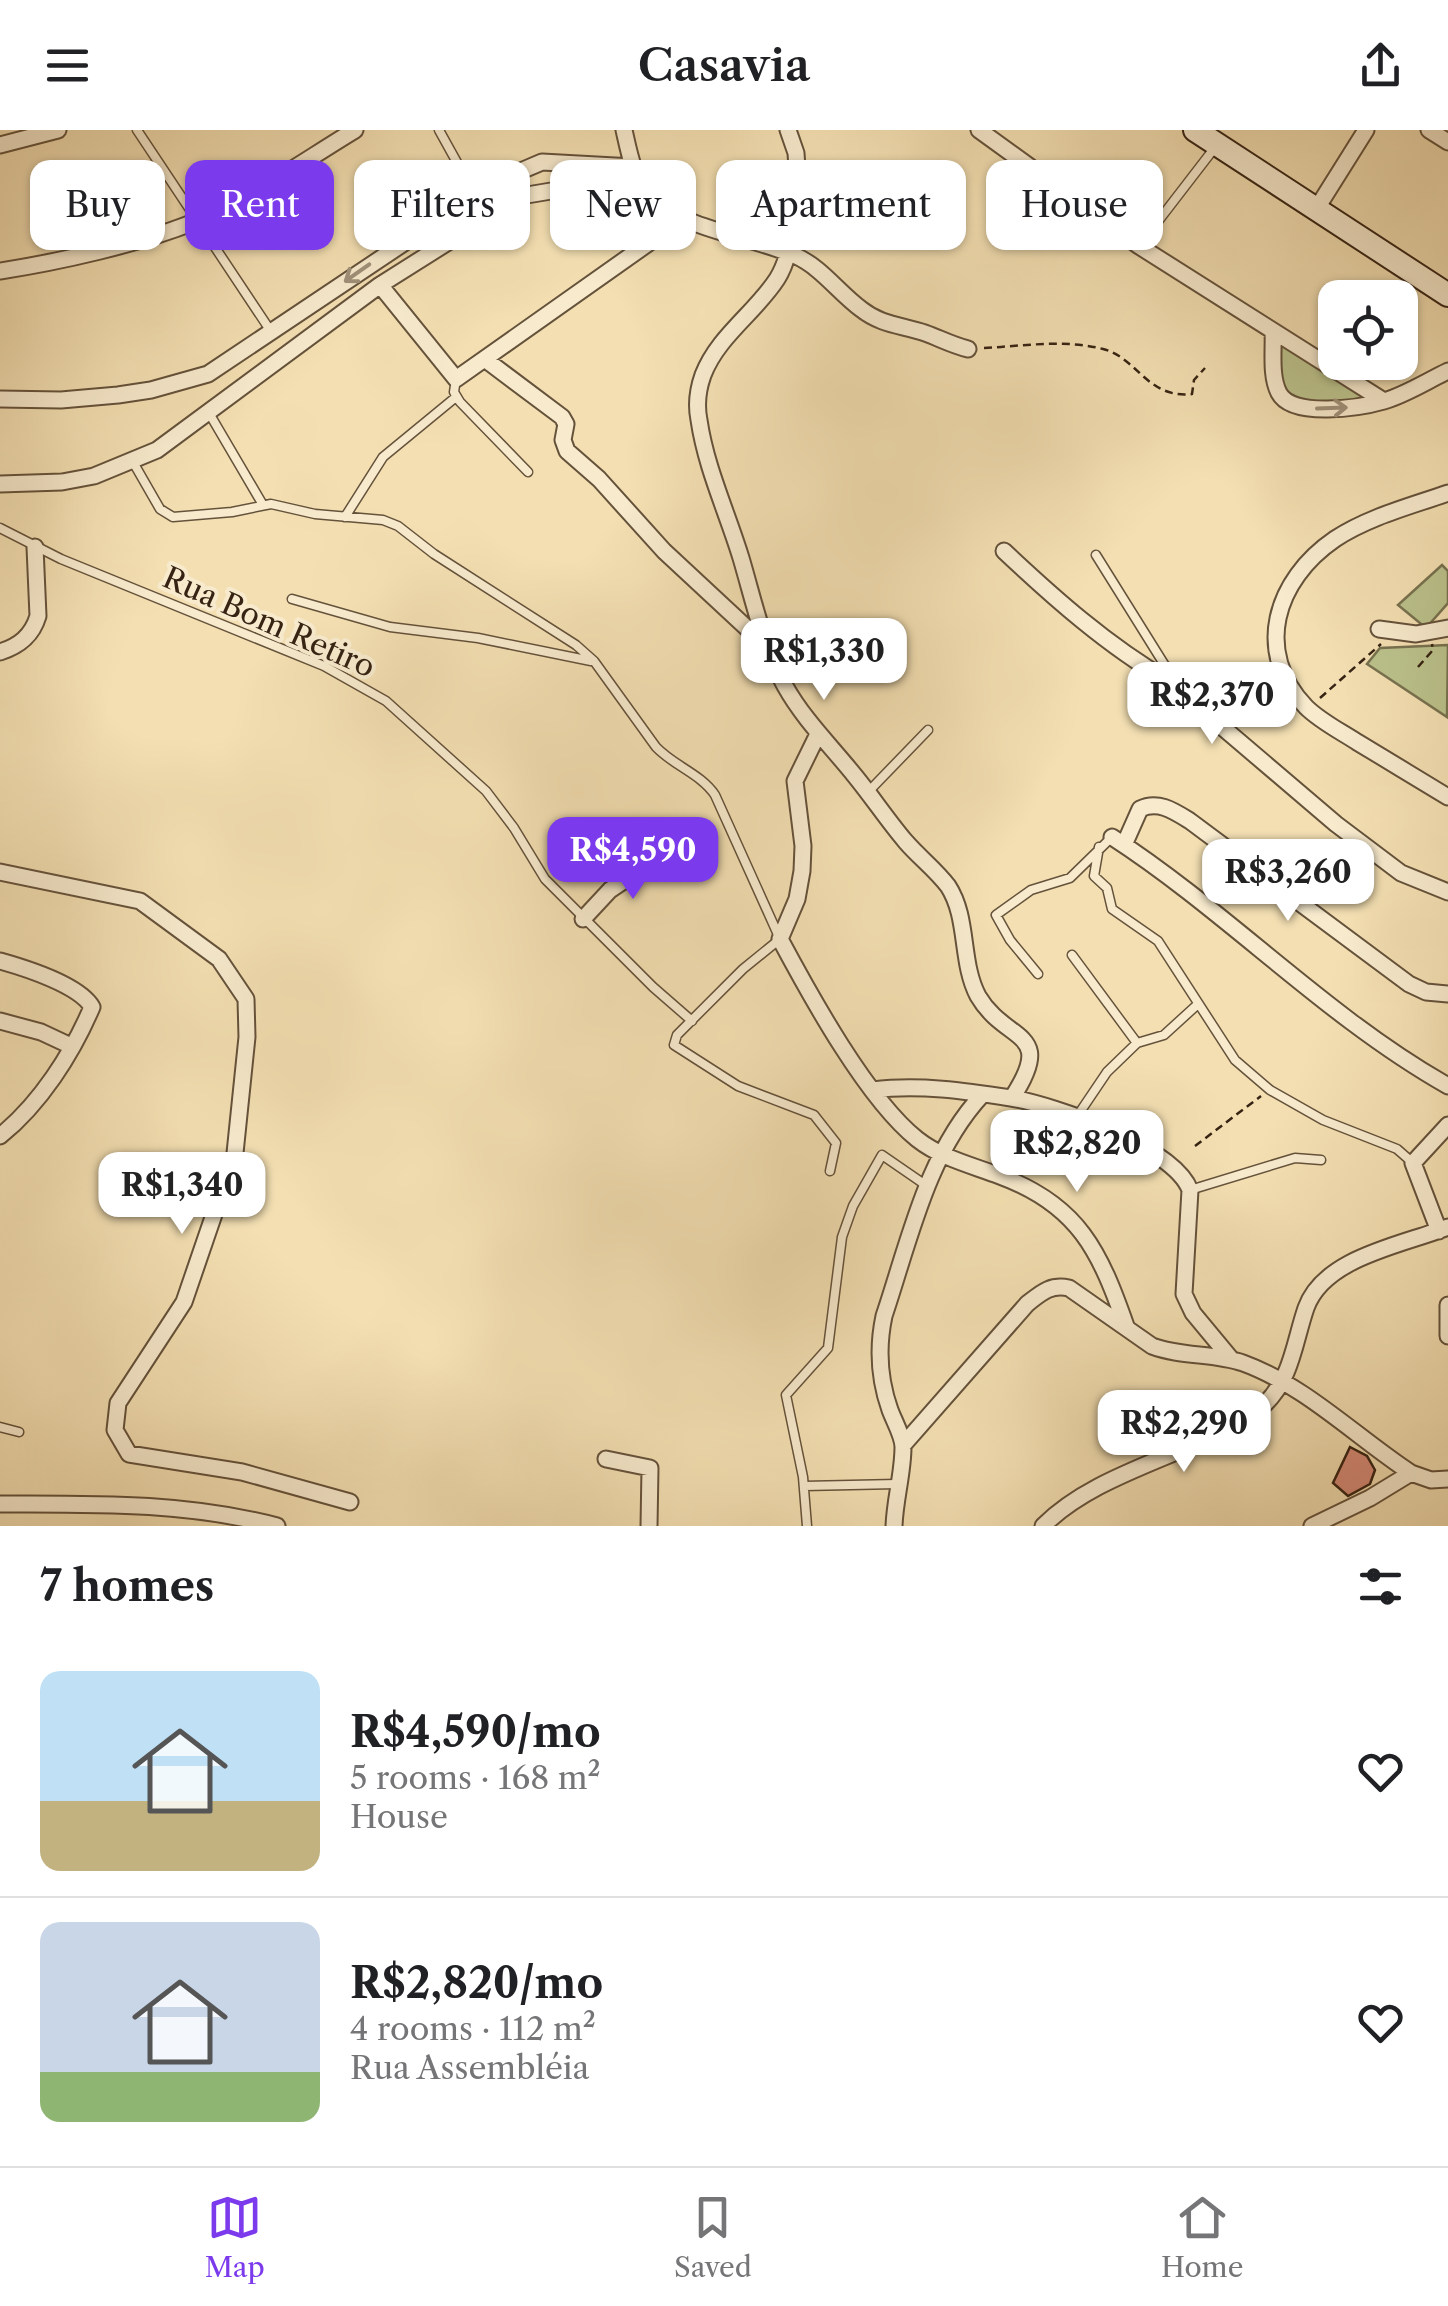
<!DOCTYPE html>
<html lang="en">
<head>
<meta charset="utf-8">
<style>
  :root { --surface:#fff; --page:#f6f6f6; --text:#202124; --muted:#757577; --line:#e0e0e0; --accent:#7c3aed }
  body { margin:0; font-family:"Libre Caslon Text",serif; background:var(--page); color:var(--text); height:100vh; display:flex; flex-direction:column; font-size:38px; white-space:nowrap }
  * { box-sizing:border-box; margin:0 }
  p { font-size:32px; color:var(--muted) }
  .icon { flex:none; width:55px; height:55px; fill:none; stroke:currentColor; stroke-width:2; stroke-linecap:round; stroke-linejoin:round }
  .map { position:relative; height:1396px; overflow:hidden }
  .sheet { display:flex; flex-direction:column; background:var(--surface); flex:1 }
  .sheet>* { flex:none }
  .guide { position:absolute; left:30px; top:30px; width:1390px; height:90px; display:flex; gap:20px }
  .buttons { position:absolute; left:1318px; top:150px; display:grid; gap:20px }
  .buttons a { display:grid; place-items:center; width:100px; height:100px; border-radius:20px; background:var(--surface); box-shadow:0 2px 8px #0004; font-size:50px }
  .price { position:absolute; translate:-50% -85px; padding:0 22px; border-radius:20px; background:#fff; color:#222; font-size:32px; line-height:65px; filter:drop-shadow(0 2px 5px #0008) }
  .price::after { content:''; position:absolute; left:50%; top:60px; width:30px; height:22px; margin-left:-15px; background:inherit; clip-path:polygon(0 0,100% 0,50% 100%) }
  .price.active { background:var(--accent); color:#fff }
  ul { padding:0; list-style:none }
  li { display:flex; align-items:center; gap:30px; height:250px; padding:0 40px }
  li+li { border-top:2px solid var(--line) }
  li span { display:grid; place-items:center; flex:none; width:280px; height:200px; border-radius:20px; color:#555 }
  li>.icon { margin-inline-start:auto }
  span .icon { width:120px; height:120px; fill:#fffc; stroke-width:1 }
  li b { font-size:42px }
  h2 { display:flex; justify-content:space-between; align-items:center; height:120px; padding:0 40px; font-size:42px }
  .pill { padding:0 35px; border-radius:20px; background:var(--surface); box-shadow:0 2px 8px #0004; font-size:35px; line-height:90px }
  .pill.active { background:var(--accent); color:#fff }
  header { display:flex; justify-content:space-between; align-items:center; height:130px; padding:0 40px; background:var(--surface); font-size:45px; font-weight:600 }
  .dock { display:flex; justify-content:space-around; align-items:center; height:140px; border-top:2px solid var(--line); background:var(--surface); font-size:28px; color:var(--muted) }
  .dock a { display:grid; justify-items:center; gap:5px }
  .dock .active { color:var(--accent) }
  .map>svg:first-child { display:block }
</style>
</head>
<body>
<header><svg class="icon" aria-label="menu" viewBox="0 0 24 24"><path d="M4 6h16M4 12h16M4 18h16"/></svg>Casavia<svg class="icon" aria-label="share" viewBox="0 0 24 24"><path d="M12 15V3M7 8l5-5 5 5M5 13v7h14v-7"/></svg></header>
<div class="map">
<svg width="1448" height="1396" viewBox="0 0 1448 1396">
  <rect width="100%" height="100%" fill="#f3dfb2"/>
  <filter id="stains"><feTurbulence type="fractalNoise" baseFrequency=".002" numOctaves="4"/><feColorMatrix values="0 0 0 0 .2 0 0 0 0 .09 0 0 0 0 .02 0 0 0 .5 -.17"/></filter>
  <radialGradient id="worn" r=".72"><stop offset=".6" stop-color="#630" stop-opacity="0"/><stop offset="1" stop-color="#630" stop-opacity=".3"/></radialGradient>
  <path fill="#bbc28c" stroke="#787250" stroke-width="2.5" d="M1281 208 1364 263 1363 268C1351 272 1337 271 1324 272 1274 273 1281 248 1281 208Z
    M1442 435 1448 441V473L1426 498 1398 475Z
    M1448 515 1447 587 1367 534 1380 518Z"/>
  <path fill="#d68a78" stroke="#362313" stroke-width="2.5" d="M1350 1317 1367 1326 1375 1340 1370 1354 1348 1366 1333 1353Z"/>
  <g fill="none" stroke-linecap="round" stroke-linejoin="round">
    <defs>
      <path id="lane" d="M137 0 270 200
        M439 0 475 65
        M1139 116 1216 16
        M456 249 454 262 460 272 528 342
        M209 283 263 375
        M133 332 160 379 173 387 232 382 271 374 315 384 383 390 398 396 434 424 576 515 594 531 656 617C674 636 701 644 715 665L780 809 743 839 677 905 674 915 738 956 814 985 836 1013 830 1041
        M345 387 383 327 456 267
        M0 398 61 429 324 536 386 571 486 661 514 698 545 749 653 857 692 891
        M1096 425 1164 534 1208 579
        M292 469 390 497 478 508 591 531
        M869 661 928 600
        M1099 717 1094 746 1107 758 1112 779 1158 811 1235 930 1270 960 1323 990 1397 1019 1413 1033
        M1072 825 1137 913
        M1038 844 1010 810 996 785 1031 760 1070 748 1112 707
        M1076 988 1107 942 1137 913 1164 905 1198 874
        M1190 1060 1295 1028 1321 1030
        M0 1297 19 1302
        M804 1356 897 1354
        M807 1396 803 1347 786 1265 828 1218 842 1107 853 1076 882 1025 927 1056"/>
      <path id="street" d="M624 0C629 22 633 46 648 64 677 99 755 107 796 126 822 138 838 162 861 179 881 195 901 195 925 203 939 208 952 215 968 219
        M788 0 796 23 797 38C793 73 796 119 777 149 755 183 718 206 703 245 698 259 696 275 699 290 706 338 727 382 741 428 754 472 763 516 785 556 804 590 831 616 855 646 873 668 888 691 906 712 919 727 936 740 948 756 969 788 960 832 978 866 1006 914 1057 899 1012 968
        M979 0 1139 116 1384 271
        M1429 0 1448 12
        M0 15 58 0
        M1317 78 1366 0
        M0 141C59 132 139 114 194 92 251 69 302 32 355 0
        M380 155 456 249 684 88
        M1273 201C1274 220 1270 246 1279 263 1292 288 1360 278 1384 271 1405 265 1427 251 1448 241
        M486 230 562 287 566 294 563 310 567 321 599 349 664 421 763 513
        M0 269 61 270 118 265 151 260 208 244 495 52 542 32 633 37
        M0 354 62 352 94 346 157 320 380 155 521 66 557 60 649 66
        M1448 363C1411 376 1368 387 1335 409 1275 450 1253 522 1306 577 1320 591 1340 601 1357 612 1387 630 1418 649 1448 667
        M1004 421C1054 468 1108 516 1167 550L1336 694 1401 743 1448 762
        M1379 499 1416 504 1448 498
        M0 522C19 516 32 506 38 486L35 417
        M818 604 795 651 803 716 802 741 797 769 780 809C811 867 867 969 917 1009 941 1028 971 1035 1000 1046 1079 1075 1100 1122 1126 1196
        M1112 707C1229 783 1326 887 1448 956
        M1124 715 1140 679C1158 670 1174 681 1190 691L1409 854 1426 862 1448 864
        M0 742 140 771 219 829 246 869 247 907 235 1023 184 1172 118 1273 115 1300 129 1324 242 1342 350 1372
        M583 789 610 760 659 727
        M0 831C25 838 79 855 92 877 72 924 40 974 0 1006
        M0 891 41 902 71 916
        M873 960C918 954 966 961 1011 968 1055 975 1174 1017 1190 1060L1184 1164 1193 1183 1232 1230
        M1439 1101 1413 1033 1448 995
        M1448 1175V1206
        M904 1314 1027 1174C1041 1163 1050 1154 1069 1158L1152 1216C1181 1227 1214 1223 1243 1233 1306 1256 1356 1307 1411 1343L1431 1350 1448 1349
        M606 1329 650 1338 649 1396
        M0 1374C94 1374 185 1372 277 1396
        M894 1396C895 1369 903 1343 903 1317 903 1306 894 1291 890 1280 879 1249 877 1219 884 1186 909 1112 927 1024 982 965
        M1043 1396C1089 1350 1161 1332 1218 1303 1234 1295 1251 1287 1264 1275 1292 1248 1294 1213 1306 1178 1324 1127 1403 1115 1448 1097
        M1312 1396 1370 1368 1411 1343"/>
      <path id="secondary" d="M1195 0 1448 165"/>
    </defs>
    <use href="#lane" stroke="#65523b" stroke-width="11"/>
    <use href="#street" stroke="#65523b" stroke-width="19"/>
    <use href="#secondary" stroke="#362313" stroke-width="26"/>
    <path stroke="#362313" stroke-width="2.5" stroke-dasharray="8 5" stroke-linecap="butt" d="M984 218C1024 216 1064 209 1103 219 1138 228 1147 269 1192 264L1194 250 1205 238
      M1418 537 1433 520 1432 514
      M1320 568 1381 514
      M1195 1016 1261 966"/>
    <use href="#lane" stroke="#f7eacd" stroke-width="8"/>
    <use href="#street" stroke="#f7eacd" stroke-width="15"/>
    <use href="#secondary" stroke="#f7eacd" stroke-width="22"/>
  </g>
  <defs><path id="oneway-shaft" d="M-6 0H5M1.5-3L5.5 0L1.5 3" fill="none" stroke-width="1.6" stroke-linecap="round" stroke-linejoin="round" transform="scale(2.5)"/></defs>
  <g stroke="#a09079">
    <use href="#oneway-shaft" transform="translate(357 143) rotate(145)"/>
    <use href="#oneway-shaft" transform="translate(1332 278) rotate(-2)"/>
  </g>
  <g text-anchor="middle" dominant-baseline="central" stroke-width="8" stroke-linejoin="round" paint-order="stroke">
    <g font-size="30" fill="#362313" stroke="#f7eacd">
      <text transform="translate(269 492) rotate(24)">Rua Bom Retiro</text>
    </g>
  </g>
  <rect width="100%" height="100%" filter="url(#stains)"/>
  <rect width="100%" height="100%" fill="url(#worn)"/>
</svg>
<div class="buttons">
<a><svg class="icon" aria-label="locate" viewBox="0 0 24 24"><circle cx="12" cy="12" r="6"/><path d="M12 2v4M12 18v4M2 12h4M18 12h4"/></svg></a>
</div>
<b class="price" style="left:824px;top:573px">R$1,330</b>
<b class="price" style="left:1212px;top:617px">R$2,370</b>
<b class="price active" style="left:633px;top:772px">R$4,590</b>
<b class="price" style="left:1288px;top:794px">R$3,260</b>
<b class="price" style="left:1077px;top:1065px">R$2,820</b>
<b class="price" style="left:182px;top:1107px">R$1,340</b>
<b class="price" style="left:1184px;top:1345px">R$2,290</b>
<div class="guide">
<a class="pill">Buy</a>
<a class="pill active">Rent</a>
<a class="pill">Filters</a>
<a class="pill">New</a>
<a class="pill">Apartment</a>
<a class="pill">House</a>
</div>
</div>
<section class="sheet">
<h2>7 homes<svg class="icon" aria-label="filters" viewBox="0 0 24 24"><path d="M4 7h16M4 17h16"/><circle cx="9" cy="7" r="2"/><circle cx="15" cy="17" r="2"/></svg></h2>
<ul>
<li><span style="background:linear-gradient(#bfe0f5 65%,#c2b280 0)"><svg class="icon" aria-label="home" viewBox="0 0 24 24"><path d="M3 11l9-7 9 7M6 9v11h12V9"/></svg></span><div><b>R$4,590/mo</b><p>5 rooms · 168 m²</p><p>House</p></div><svg class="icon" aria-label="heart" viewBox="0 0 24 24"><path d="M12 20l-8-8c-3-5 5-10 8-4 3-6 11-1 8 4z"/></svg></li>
<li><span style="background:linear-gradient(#c9d6e8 75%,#8fb573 0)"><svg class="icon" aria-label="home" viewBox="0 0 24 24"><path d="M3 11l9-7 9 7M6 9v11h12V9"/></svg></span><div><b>R$2,820/mo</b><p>4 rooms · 112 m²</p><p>Rua Assembléia</p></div><svg class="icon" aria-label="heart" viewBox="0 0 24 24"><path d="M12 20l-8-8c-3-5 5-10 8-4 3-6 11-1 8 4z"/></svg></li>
</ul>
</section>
<nav class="dock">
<a class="active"><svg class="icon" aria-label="map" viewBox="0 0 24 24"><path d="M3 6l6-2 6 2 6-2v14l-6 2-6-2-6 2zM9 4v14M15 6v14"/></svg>Map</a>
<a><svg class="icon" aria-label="saved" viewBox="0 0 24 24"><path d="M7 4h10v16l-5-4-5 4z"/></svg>Saved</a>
<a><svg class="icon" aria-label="home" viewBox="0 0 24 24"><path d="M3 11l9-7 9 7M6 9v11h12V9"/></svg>Home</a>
</nav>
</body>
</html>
